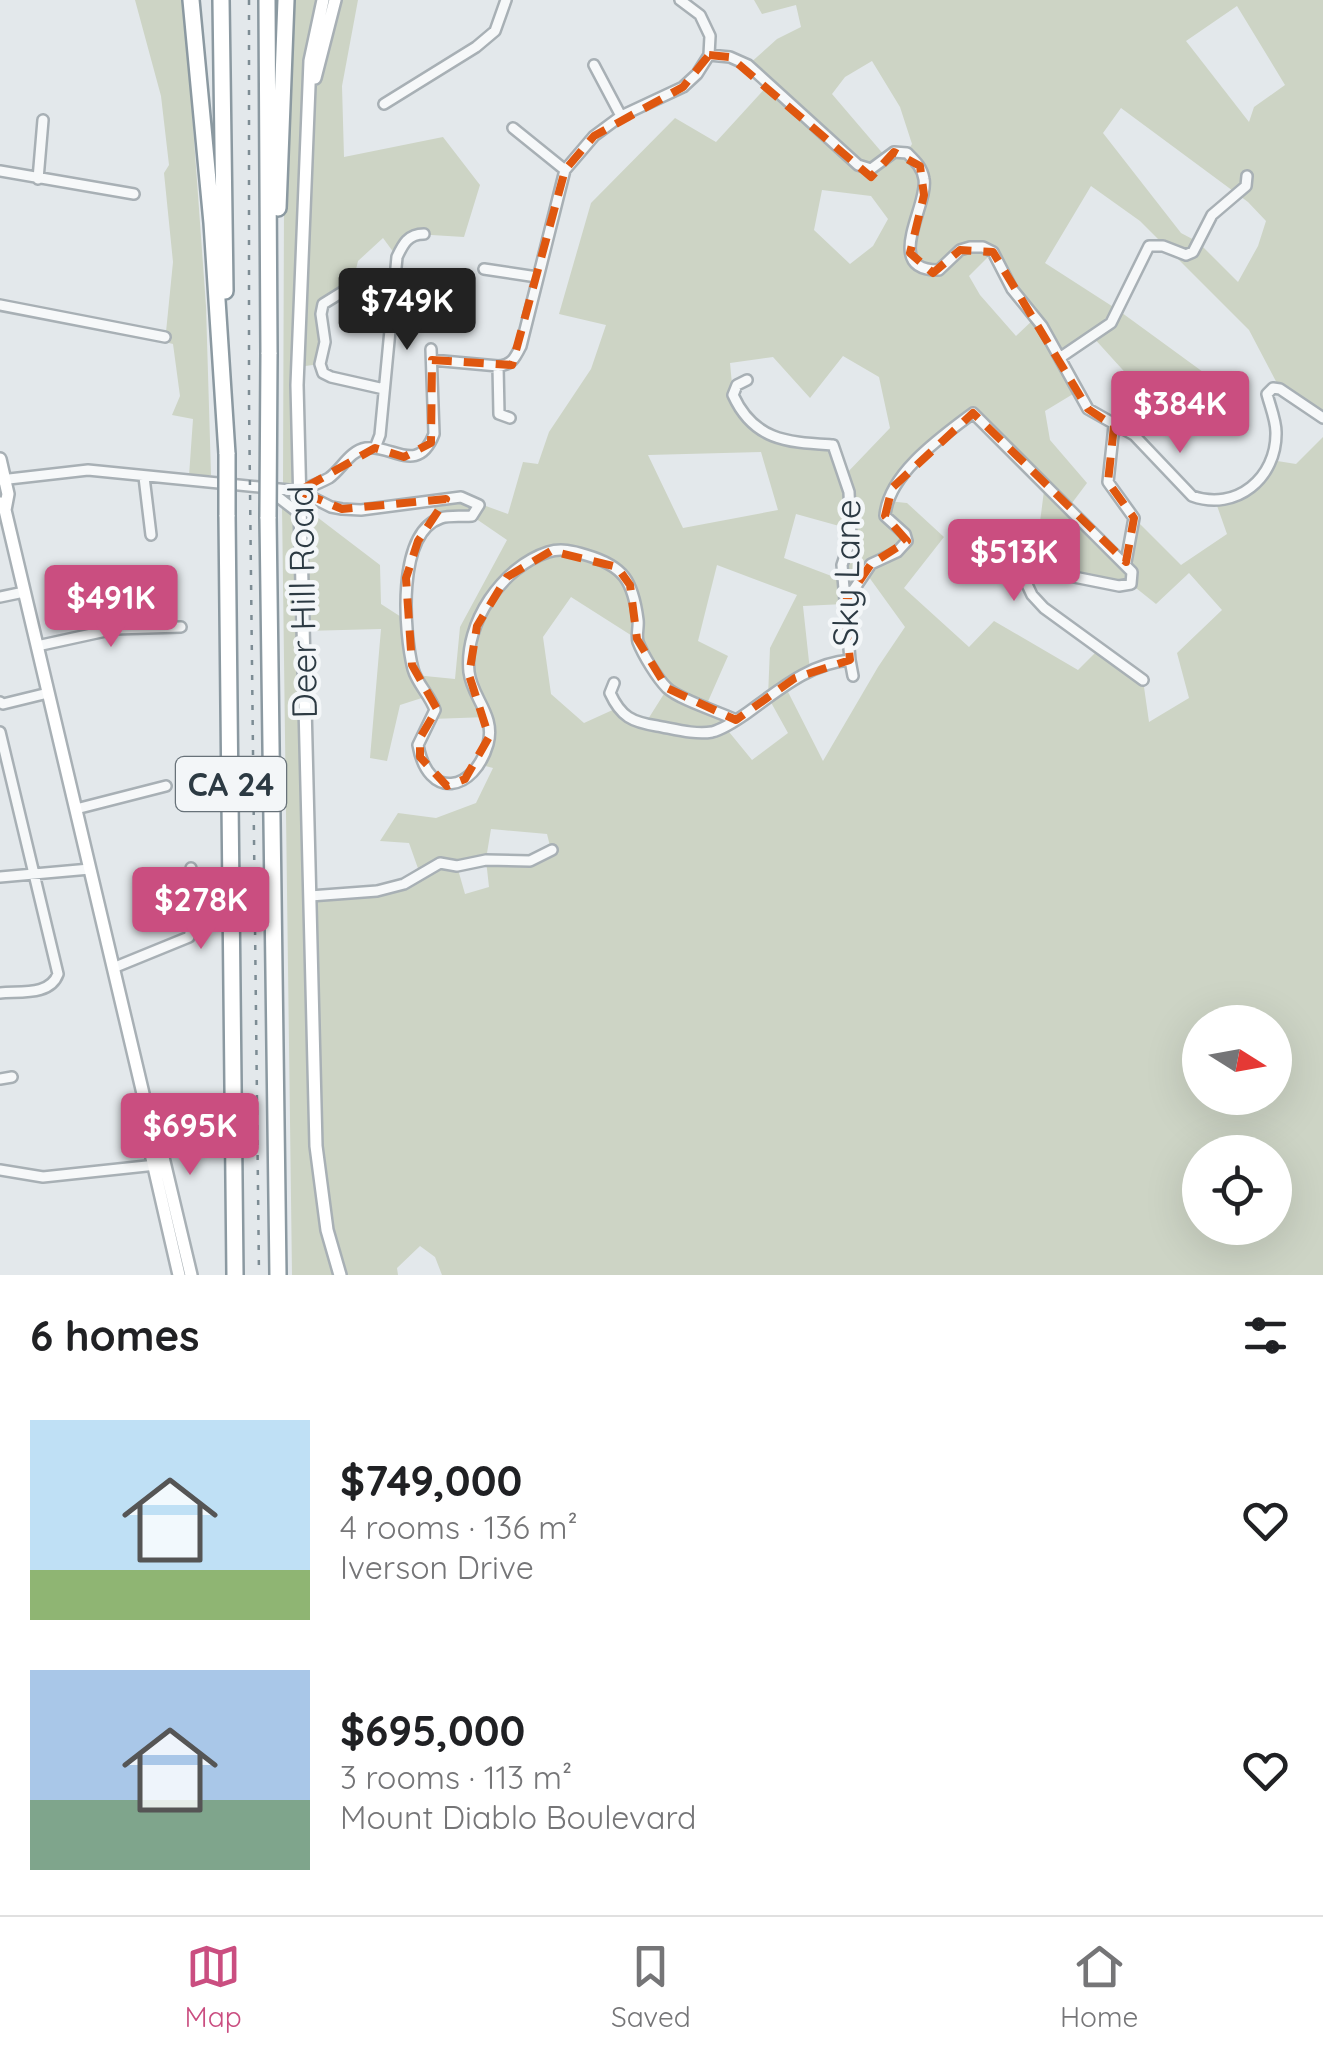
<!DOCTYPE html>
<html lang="en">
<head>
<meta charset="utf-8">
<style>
  :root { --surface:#fff; --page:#f2f2f2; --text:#202124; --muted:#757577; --line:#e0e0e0; --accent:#ca4e80 }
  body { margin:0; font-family:Quicksand,sans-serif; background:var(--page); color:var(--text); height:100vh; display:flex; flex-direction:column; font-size:38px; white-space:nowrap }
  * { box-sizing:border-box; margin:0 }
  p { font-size:32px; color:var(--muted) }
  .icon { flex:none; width:55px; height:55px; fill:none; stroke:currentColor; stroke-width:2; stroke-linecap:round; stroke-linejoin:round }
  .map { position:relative; height:1275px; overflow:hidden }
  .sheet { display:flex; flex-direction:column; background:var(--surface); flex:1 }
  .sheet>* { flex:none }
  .needle { width:65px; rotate:101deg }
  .buttons { position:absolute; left:1182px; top:1005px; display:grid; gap:20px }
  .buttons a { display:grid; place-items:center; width:110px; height:110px; border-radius:50%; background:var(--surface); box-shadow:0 10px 40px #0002; font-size:50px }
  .price { position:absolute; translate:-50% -85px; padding:0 22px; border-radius:10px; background:var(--accent); color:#fff; font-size:32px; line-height:65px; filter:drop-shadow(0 2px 5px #0008) }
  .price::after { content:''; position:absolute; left:50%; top:60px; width:30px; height:22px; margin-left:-15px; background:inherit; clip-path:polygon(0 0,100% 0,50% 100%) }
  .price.on { background:#222; color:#fff }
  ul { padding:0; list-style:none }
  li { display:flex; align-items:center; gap:30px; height:250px; padding:0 30px }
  li span { display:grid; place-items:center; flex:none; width:280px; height:200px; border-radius:0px; color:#555 }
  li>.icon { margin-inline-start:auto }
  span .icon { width:120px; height:120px; fill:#fffc; stroke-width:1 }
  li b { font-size:42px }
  h2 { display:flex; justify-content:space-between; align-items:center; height:120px; padding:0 30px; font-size:42px }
  .dock { display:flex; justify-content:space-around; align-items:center; height:140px; border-top:2px solid var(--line); background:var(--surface); font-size:28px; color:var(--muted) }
  .dock a { display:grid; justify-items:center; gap:5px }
  .dock .on { color:var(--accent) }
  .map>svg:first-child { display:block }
</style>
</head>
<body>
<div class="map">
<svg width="1323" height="1275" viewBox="0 0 1323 1275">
  <rect width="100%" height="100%" fill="#e3e8eb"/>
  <path fill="#cdd4c5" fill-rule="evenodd" d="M135 0H184L206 306 211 475 189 476 193 419 172 415 180 396 173 344 165 342 173 262 164 173 169 165 161 96Z
    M291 0H323L310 61 335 0H358L342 86 344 157 443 137 480 185 464 237 415 234 397 257 383 238 358 261 352 286 323 304 320 364 298 367 299 491 288 490 283 484 284 204Z
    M754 0H1323V412L1319 416 1280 389 1249 330 1140 221 1091 186 1045 263 1118 310 1203 372 1179 413 1141 390 1092 336 1061 357 1078 391 1045 411 1050 440 1087 483 1069 507 1125 561 1134 518 1181 565 1227 534 1215 500 1255 487 1271 460 1296 464 1323 437V1275H442L435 1257 420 1246 397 1268 398 1275H292L282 505 300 504 380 565 381 604 409 622 415 675 455 679 460 627 507 540 472 516 441 518 430 501 461 497 508 514 523 462 538 464 549 432 591 369 606 325 559 314 591 203 675 118 716 142 769 84 748 65 777 39 801 27 796 5 762 14ZM1237 6 1285 85 1254 107 1249 122 1186 41ZM872 61 900 107 912 144 907 152 885 156 832 94 845 77ZM1121 108 1248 202 1266 221 1258 246 1238 282 1198 242 1181 233 1103 133ZM822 190 871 196 888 219 873 246 850 264 814 230ZM992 253 1035 318 1016 336 980 295 969 276ZM843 356 879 377 890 428 845 475 832 445 758 431 733 395 730 363 773 357 810 398ZM973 413 1045 483 1034 569 1131 584 1156 604 1189 573 1222 610 1177 653 1189 698 1149 722 1143 680 1100 648 1078 670 994 621 969 647 904 588 944 537 907 503 887 501 935 441ZM761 452 778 510 683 528 648 455ZM796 514 850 529 842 580 784 558ZM717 565 797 595 770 648 768 697 788 733 752 760 725 727 736 720 706 706 728 656 698 641ZM866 573 905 627 878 667 823 761 785 686 810 671 803 606 844 604ZM571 597 637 639 667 689 645 724 617 708 584 723 551 694 543 637ZM381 629 370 758 387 761 400 705 428 696 434 713 431 719 488 717 487 748 478 764 493 768 476 803 436 818 398 813 380 841 409 843 420 874 377 891 310 895 304 631ZM491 829 547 834 551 850 530 861 486 859ZM486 860 489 887 465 894 457 866ZM1200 1022H1275V1098H1200ZM1200 1152H1275V1228H1200Z"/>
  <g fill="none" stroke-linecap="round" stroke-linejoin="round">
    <defs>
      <path id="street" d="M709 55 730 57 748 65 858 165 871 169 894 152 907 153C915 161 922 167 924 179 929 205 881 271 939 270L960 250 970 247H983L993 252 1012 289 1042 326 1088 409 1134 435 1192 496C1236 512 1277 478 1276 432 1276 420 1270 406 1267 394L1273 388 1280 389 1323 418
        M594 65 621 116
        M384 104 476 47 495 31 506 0
        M513 128 565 170
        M0 171 134 194
        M38 179 43 120
        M484 269 537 277
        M352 286 323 304 321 314 325 342 320 364 323 373 331 377 384 389
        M0 305 165 337
        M1061 357 1111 323 1149 246H1163L1186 255 1193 252 1212 215 1246 186 1247 176
        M432 360 498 366C512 365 515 358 521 346L565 170 594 136 621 116 683 87 697 74 709 55 710 36 700 15 680 0
        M498 366 499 414 510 418
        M1114 426 1108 482 1134 518 1126 562
        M375 448 380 435 397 257C403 244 408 234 424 234
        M144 477 151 535
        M0 480 88 470 299 491 331 507 342 509 361 510 461 497 479 505 472 516C463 517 450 515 441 518 396 533 404 633 413 669 417 684 430 695 435 710L418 745C428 801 474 792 488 744 496 715 472 698 469 672 464 623 502 567 548 552 561 548 573 551 586 555 624 566 633 581 638 620 639 627 636 635 638 642 643 655 657 678 667 688 680 700 719 712 736 720
        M269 490 300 514
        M299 491C309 487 320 483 329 478 342 469 349 451 366 448 392 444 418 476 434 434L431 349
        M0 597 24 592
        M844 604 871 564 897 552 907 541 905 534 885 516C888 474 941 437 973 413L1132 572 1131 584 1119 586 1034 569H1026L1023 576 1032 595 1044 608 1143 680
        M37 646 115 629 181 627
        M850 660 853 676
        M614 683 610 693C621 717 632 722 657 726 674 729 695 735 712 732 724 729 737 720 747 713 779 690 810 663 850 660L842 565 851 538 849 492 833 445C787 442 754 441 733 395L737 385 747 380
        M0 702 3 704 48 693
        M0 732 58 974C50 996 20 991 0 993
        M76 809 166 786
        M0 877 90 869
        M310 896 377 891 404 884 440 863 457 866 486 860 530 861 552 850
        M113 968 189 937 192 925 191 868
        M0 1079 12 1077
        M0 1170 43 1177 156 1165"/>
      <path id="secondary" d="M323 0 310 61 297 385 316 1146 327 1230 340 1275
        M315 78 335 0
        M0 459 8 494 5 510
        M0 503 5 510 145 1102 152 1111 191 1275
        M145 1102 143 1119 179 1275"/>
      <path id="highway" d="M191 0 212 223 227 454
        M221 0 225 291
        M267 0 269 354
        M278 208 286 0
        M227 515 235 1275
        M268 517 278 1275"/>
    </defs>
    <use href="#street" stroke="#a8b0b5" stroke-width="14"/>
    <use href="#secondary" stroke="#a8b0b5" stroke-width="16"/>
    <use href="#highway" stroke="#8b99a1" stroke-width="20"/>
    <use href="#street" stroke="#f6f8f9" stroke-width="9"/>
    <use href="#secondary" stroke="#fff" stroke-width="11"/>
    <use href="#highway" stroke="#fff" stroke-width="15"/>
    <path stroke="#7d8c94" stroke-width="2.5" stroke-dasharray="5 10" stroke-linecap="butt" d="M249 0V402L259 1275"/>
    <defs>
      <path id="highway-bridge" d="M227 454V515
        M268 517 269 354"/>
    </defs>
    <use href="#highway-bridge" stroke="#8b99a1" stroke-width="20" stroke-linecap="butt"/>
    <use href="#highway-bridge" stroke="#fff" stroke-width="15"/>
  </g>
  <path fill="none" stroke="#df570f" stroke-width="8" stroke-dasharray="20 12" stroke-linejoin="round" d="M709 55 730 57 871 177 894 152 920 166 924 195 910 253 933 273 960 250 993 252 1088 409 1114 426 1108 482 1134 518 1126 562 973 413 892 488 885 516 907 541 871 564 844 604 850 660 795 678 736 720 667 688 637 639 630 585 617 567 551 551 507 577 477 626 469 675 489 737 465 779 447 786 420 757V738L437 709 412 665 406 578 418 541 446 499 342 509 299 491 375 448 404 457 431 443 432 360 512 365 565 170 594 136 683 87Z"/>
  <g text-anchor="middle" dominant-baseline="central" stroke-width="9" stroke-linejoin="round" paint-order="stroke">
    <rect fill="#f3f6f8" stroke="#687279" stroke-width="2.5" x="176" y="757" width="110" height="54" rx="8"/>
    <g font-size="32" font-weight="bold" fill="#2c3a43">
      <text x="231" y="784">CA 24</text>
    </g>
    <g font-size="35" fill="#2c3a43" stroke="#f3f6f8">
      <text transform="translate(846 573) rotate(-89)">Sky Lane</text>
      <text transform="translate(302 602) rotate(-91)">Deer Hill Road</text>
    </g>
  </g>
</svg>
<div class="buttons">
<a><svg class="needle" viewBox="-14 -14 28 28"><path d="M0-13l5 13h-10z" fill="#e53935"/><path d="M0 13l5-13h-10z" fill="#757577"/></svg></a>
<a><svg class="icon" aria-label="locate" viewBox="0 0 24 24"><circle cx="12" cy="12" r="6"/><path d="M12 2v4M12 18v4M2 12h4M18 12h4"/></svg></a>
</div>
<b class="price on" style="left:407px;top:353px">$749K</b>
<b class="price" style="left:1180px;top:456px">$384K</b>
<b class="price" style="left:1014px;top:604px">$513K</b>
<b class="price" style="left:111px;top:650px">$491K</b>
<b class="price" style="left:201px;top:952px">$278K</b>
<b class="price" style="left:190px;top:1178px">$695K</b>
</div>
<section class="sheet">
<h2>6 homes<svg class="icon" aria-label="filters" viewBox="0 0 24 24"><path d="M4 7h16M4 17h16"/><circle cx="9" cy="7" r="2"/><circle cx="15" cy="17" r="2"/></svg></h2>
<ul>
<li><span style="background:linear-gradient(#bfe0f5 75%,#8fb573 0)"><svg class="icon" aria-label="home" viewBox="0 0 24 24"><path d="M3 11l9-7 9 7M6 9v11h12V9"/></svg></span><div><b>$749,000</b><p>4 rooms · 136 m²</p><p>Iverson Drive</p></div><svg class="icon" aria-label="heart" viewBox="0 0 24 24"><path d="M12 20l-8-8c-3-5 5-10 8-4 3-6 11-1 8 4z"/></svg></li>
<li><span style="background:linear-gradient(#a9c7e8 65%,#7fa58c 0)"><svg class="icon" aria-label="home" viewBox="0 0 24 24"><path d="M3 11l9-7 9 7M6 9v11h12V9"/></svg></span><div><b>$695,000</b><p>3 rooms · 113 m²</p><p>Mount Diablo Boulevard</p></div><svg class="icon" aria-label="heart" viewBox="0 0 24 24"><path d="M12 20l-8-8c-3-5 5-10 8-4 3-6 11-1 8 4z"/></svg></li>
</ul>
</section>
<nav class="dock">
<a class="on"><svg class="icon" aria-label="map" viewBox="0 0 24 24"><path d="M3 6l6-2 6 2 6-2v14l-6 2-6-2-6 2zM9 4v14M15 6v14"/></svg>Map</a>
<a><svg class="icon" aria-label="saved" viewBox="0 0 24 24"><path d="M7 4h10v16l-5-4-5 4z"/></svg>Saved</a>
<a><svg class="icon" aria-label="home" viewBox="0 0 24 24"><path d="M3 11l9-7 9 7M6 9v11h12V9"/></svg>Home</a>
</nav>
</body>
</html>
